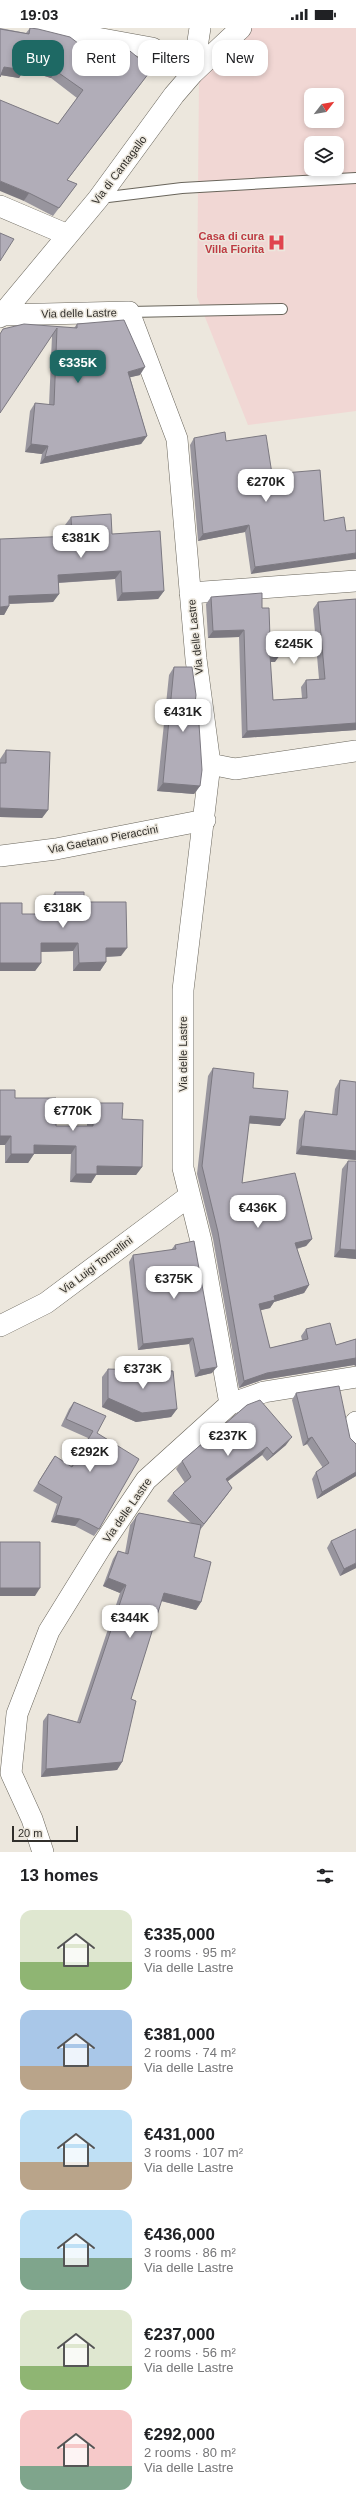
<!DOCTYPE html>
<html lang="en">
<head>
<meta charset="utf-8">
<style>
  :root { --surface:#fff; --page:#f2f2f2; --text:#202124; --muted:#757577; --accent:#1e6964 }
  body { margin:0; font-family:Arial,sans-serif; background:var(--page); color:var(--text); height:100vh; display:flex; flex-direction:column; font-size:15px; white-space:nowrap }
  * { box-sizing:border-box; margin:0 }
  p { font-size:13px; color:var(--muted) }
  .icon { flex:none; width:22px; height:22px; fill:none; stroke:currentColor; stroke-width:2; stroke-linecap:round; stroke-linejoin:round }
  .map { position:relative; height:1824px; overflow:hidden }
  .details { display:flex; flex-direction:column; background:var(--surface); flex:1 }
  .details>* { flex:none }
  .top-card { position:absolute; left:12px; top:12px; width:332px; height:36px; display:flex; gap:8px }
  .needle { width:26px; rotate:59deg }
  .tools { position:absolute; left:304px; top:60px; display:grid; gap:8px }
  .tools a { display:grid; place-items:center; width:40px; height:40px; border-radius:8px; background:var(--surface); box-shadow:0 2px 6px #0003; font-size:20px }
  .scale { position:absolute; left:12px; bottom:10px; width:66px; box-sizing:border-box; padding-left:4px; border:2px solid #312f2b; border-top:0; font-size:11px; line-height:14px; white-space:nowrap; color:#312f2b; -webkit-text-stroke:3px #ece7dd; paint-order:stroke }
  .price { position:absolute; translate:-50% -34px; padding:0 9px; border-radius:8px; background:#fff; color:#222; font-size:13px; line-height:26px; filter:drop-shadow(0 1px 2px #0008) }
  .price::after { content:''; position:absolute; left:50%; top:24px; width:12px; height:9px; margin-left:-6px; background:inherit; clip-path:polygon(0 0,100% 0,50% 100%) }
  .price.active { background:var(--accent); color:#fff }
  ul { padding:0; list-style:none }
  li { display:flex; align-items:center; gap:12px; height:100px; padding:0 20px }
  li span { display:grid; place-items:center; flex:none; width:112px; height:80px; border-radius:12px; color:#555 }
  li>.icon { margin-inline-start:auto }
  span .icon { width:48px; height:48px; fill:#fffc; stroke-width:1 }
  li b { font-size:17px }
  h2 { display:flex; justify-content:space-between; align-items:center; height:48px; padding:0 20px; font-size:17px }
  .tag { padding:0 14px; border-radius:12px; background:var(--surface); box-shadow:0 2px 6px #0003; font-size:14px; line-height:36px }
  .tag.active { background:var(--accent); color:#fff }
  .status { display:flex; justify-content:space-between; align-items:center; height:28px; padding:0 20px; background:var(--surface); direction:ltr }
  .status svg { height:11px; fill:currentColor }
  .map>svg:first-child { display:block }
</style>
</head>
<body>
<div class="status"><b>19:03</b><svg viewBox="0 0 49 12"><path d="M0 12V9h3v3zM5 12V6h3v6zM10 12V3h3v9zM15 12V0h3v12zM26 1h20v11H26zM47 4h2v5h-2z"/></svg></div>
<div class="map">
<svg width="356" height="1824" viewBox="0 0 356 1824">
  <rect width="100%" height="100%" fill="#ece7dd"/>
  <path fill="#f1d7d4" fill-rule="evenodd" d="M249 0H356V383L248 397 197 269 199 52ZM311 67H337V93H311ZM311 115H337V141H311Z"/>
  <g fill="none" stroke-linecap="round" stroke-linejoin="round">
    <defs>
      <path id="lane" d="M100 170 182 160 356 150
        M129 284 282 281"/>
      <path id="street" d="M41 0 152 20 193 45
        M193 45 200 0
        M0 178 68 207
        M2 287 129 284 177 411 196 631 210 736 183 962V1140L201 1213 230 1376 146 1452 101 1519 49 1603 17 1686 11 1745 32 1791 43 1824
        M0 289 98 171 174 67 193 45 241 0
        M190 565 356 553
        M210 736 235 741 356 723
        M0 828 56 821 205 792
        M0 1298 46 1275 188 1169
        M230 1376 264 1364 356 1349
        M356 1394 354 1407 356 1411"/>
    </defs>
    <use href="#lane" stroke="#69655b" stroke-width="12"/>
    <use href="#street" stroke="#69655b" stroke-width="22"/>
    <use href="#lane" stroke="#fff" stroke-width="10"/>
    <use href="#street" stroke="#fff" stroke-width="21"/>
  </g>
  <path fill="#98959e" d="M0 0 26 5 30 0 104 35 146 48 67 152 77 156 53 188 24 173 58 96 77 70 51 50 24 42 19 50 1 47Z
    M77 296 140 347 130 349 147 408 141 416 40 436 42 426 25 424 30 383 35 375 49 377 52 308 0 306 74 300Z
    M194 410 226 413 272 446 324 493 346 503 251 546 245 504 198 513 190 417Z
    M71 489 112 506 164 563 158 571 117 573 115 551 59 555V566L53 574 9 576V578L4 587H0L66 509 65 497Z
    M211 569 262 580 270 610 275 634H270L273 672 302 670 301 659 306 652 319 651 313 581 318 574 356 571V702L242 710 239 609 208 610 206 576Z
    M174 639 193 694 200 758 194 766 157 763 169 647Z
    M6 722 48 782 42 790 0 789V731Z
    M55 864 84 874 121 928 106 929V934L100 943H73V923L41 924V935L35 943H0V875L22 886H50V872Z
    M213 1040 253 1060 285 1091 280 1098 249 1095 242 1155 312 1211 306 1218 297 1221 309 1257 304 1265 274 1274 270 1280 260 1282 270 1320 302 1312 301 1308 306 1301 336 1317 356 1311V1338L354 1337 262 1352 239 1360 213 1211 197 1146 208 1048Z
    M340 1052 356 1132 296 1126 299 1092 305 1083 332 1086 335 1061Z
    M0 1062 15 1070 56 1098H87V1083L93 1075 122 1091 142 1139 136 1147H96L91 1155 70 1154 71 1126H34L28 1135H5V1117H0Z
    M348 1133 356 1231 334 1229 342 1141Z
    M175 1217 212 1345 195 1349 189 1316 138 1322 129 1234 133 1227 171 1222Z
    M108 1341 177 1381 171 1389 136 1394 102 1379V1349Z
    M296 1365 350 1410 356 1416V1448L317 1471 312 1451 316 1444 323 1440 307 1416 303 1418 292 1372Z
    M74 1374 97 1405 99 1501 94 1508 75 1498 51 1494 57 1476 33 1463 50 1435 55 1428 71 1438 88 1410 61 1398 69 1381Z
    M247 1377 286 1417 267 1433 262 1427 227 1454 232 1460 200 1502 194 1529 201 1574 196 1582 161 1573 131 1671 122 1734 117 1742 41 1749 43 1693 48 1686 77 1694 120 1565 103 1558 113 1531 118 1523 125 1525 130 1497 139 1485 191 1495 167 1473 173 1465 185 1455 176 1441 182 1433Z
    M331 1513 356 1540 340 1548 327 1520Z"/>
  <path fill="#7c7981" d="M25 33 56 43 51 50 20 40Z
    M4 39 24 42 19 50 0 47Z
    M152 41 146 48 61 159 67 152Z
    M0 153 29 165 24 173 0 163Z
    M145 339 140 347 123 351 128 344Z
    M147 408 141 416 40 436 45 429Z
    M31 416 48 418 42 426 25 424Z
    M249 497 245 504 198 513 203 506Z
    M356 525V531L251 546 255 539Z
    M121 543 115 551 53 555 58 547Z
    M164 563 158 571 117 573 122 565Z
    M59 566 53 574 3 576 9 568Z
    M9 578 4 587H0V579Z
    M244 602 239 609 208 610 213 603Z
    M270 627H280L275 634H265Z
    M356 695V702L242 710 247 703Z
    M163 755 200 758 194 766 157 763Z
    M0 780 48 782 42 790 0 789Z
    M41 915H78L73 923 35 924Z
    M106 920H127L121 928 100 929Z
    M106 934 100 943H73L79 935Z
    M0 935H41L35 943H0Z
    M250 1088 285 1091 280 1098 244 1095Z
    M0 1108H11L5 1117H0Z
    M34 1117 76 1118 71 1126H28Z
    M301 1118 356 1123V1132L296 1126Z
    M11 1126H34L28 1135H5Z
    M97 1138 142 1139 136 1147H96L91 1155 70 1154 76 1146Z
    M312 1211 306 1218 290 1222 295 1215Z
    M340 1221 356 1222V1231L334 1229Z
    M309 1257 304 1265 274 1274 270 1280 254 1284 259 1276 274 1268Z
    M193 1310 189 1316 138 1322 143 1316Z
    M356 1330V1338L354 1337 262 1352 239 1360 244 1353 267 1345Z
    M217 1339 212 1345 195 1349 200 1342Z
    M108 1370 177 1381 171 1389 136 1394 102 1379Z
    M292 1409 286 1417 267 1433 273 1426Z
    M312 1409 307 1416 303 1418 308 1411Z
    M267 1419 262 1427 220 1459 226 1451Z
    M356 1444V1448L317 1471 322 1464Z
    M232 1460 227 1467 199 1503 204 1496Z
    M56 1487 80 1491 75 1498 51 1494Z
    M356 1535V1540L340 1548 344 1541Z
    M108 1550 126 1557 120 1565 103 1558Z
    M0 1560H40L35 1568H0Z
    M164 1565 201 1574 196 1582 158 1572Z
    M122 1734 117 1742 41 1749 46 1741Z"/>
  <path fill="#b1adb8" stroke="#7c7981" d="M30 0 38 1 70 9 104 35 117 18 125 19 152 41 67 152 77 156 59 180 29 165 0 153V72L58 96 83 62 56 43 25 33 24 42 4 39 0 49V1L29 6Z
    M0 205 14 211 0 233Z
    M124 292 145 339 128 344 147 408 45 429 48 418 31 416 35 375 54 377 57 300 0 385V306L3 301 24 296 77 300V296Z
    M225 404 226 413 266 407 272 446 320 442 324 493 344 489 346 503 356 502V525L255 539 249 497 203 506 194 410Z
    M111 486 112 506 160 503 164 563 122 565 121 543 58 547 59 566 9 568V578L0 579V511L72 508 71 489Z
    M262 565V580H269L270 610 279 609 280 627H270L273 672 307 670 306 652 325 651 318 574 356 571V695L247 703 244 602 213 603 211 569Z
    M174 639H192L196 667 193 694 199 696 202 742 200 758 163 755Z
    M6 722 50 724 48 782 0 780V735H6Z
    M55 864H84V874H126L127 920H106V934L79 935 78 915H41V935H0V875H22V886H56Z
    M213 1040 254 1045 253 1060 288 1063 285 1091 250 1088 242 1155 295 1145 312 1211 295 1215 309 1257 274 1268 275 1272 259 1276 270 1320 308 1311 306 1301 330 1295 336 1317 356 1311V1330L267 1345 244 1353 218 1204 202 1138Z
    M340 1052 356 1054V1123L301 1118 305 1083 337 1087Z
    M0 1062H15V1070H56V1098H93V1075H123L122 1091 143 1092 142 1139 97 1138V1146H76V1118L34 1117V1126H11V1108H0Z
    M348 1133H356V1222L340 1221Z
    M194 1213 217 1339 200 1342 193 1310 143 1316 133 1227 176 1221 175 1217Z
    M108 1341 173 1343 177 1381 142 1385 108 1370Z
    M339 1358 350 1410 356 1416V1444L322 1464 316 1444 329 1435 312 1409 308 1411 296 1365Z
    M260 1372 292 1409 273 1426 267 1419 226 1451 232 1460 204 1496 173 1465 191 1449 182 1433 247 1377Z
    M74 1374 106 1388 97 1405 139 1431 99 1501 80 1491 56 1487 62 1469 38 1455 55 1428 72 1439 93 1403 66 1391Z
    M139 1485 201 1497 194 1529 211 1534 201 1574 164 1565 131 1671 136 1673 122 1734 46 1741 48 1686 80 1695 126 1557 108 1550 118 1523 128 1526 136 1489Z
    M356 1501V1535L344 1541 331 1513Z
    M0 1514H40V1560H0Z"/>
  <defs>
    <symbol id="hospital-bare" viewBox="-9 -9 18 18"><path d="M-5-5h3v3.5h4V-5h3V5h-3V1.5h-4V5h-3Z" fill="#e0444e" stroke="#ece7dd" stroke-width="2.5" paint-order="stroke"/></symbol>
  </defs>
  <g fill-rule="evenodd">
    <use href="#hospital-bare" x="264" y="202" width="25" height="25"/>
  </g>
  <g text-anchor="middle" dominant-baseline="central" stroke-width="3" stroke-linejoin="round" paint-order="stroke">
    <g font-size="11" fill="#312f2b" stroke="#ece7dd">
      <text transform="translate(119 142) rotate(-53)">Via di Cantagallo</text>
      <text transform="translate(79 285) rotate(-1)">Via delle Lastre</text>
      <text transform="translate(195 609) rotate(-96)">Via delle Lastre</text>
      <text transform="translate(103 811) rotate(-11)">Via Gaetano Pieraccini</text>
      <text transform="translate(183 1026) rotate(-90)">Via delle Lastre</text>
      <text transform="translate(96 1237) rotate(-37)">Via Luigi Tomellini</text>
      <text transform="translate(127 1482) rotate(-55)">Via delle Lastre</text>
    </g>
    <g font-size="11" font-weight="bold" fill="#be3a42" stroke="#ece7dd" text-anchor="end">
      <text x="264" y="208">Casa di cura<tspan x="264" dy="13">Villa Fiorita</tspan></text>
    </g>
  </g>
</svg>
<div class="tools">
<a><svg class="needle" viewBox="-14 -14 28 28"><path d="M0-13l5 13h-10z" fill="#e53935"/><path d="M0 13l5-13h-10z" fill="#757577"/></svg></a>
<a><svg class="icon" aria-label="layers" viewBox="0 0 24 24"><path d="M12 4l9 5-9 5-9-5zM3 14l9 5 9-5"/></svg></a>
</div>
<div class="scale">20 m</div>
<b class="price active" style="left:78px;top:356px">€335K</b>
<b class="price" style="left:266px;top:475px">€270K</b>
<b class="price" style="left:81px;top:531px">€381K</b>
<b class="price" style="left:294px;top:637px">€245K</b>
<b class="price" style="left:183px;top:705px">€431K</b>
<b class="price" style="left:63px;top:901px">€318K</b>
<b class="price" style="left:73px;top:1104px">€770K</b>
<b class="price" style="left:258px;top:1201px">€436K</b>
<b class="price" style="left:174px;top:1272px">€375K</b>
<b class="price" style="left:143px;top:1362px">€373K</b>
<b class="price" style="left:228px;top:1429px">€237K</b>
<b class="price" style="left:90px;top:1445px">€292K</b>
<b class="price" style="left:130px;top:1611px">€344K</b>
<div class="top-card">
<a class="tag active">Buy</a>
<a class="tag">Rent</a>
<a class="tag">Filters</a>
<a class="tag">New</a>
</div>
</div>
<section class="details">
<h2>13 homes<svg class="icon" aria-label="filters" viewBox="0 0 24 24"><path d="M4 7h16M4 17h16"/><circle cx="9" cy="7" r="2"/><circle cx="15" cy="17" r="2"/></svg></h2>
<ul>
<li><span style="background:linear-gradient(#dfe7d0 65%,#8fb573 0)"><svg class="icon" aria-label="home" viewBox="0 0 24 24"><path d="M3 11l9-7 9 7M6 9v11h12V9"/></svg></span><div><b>€335,000</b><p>3 rooms · 95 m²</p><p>Via delle Lastre</p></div></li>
<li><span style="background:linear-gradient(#a9c7e8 70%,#b9a48a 0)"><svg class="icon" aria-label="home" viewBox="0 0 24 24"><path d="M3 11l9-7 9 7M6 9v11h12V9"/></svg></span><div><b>€381,000</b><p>2 rooms · 74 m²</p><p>Via delle Lastre</p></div></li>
<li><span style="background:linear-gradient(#bfe0f5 65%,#b9a48a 0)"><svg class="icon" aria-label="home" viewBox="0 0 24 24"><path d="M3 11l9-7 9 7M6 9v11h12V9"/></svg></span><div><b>€431,000</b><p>3 rooms · 107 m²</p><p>Via delle Lastre</p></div></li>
<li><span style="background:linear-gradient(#bfe0f5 60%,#7fa58c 0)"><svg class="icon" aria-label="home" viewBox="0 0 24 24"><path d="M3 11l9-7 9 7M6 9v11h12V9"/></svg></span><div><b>€436,000</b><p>3 rooms · 86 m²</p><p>Via delle Lastre</p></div></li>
<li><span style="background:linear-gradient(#dfe7d0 70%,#8fb573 0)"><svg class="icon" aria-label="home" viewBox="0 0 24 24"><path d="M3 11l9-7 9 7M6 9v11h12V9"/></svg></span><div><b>€237,000</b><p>2 rooms · 56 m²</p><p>Via delle Lastre</p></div></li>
<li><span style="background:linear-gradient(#f6c9c9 70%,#7fa58c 0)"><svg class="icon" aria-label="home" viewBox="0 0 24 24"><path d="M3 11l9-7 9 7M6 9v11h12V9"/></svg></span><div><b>€292,000</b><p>2 rooms · 80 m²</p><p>Via delle Lastre</p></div></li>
</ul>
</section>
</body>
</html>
